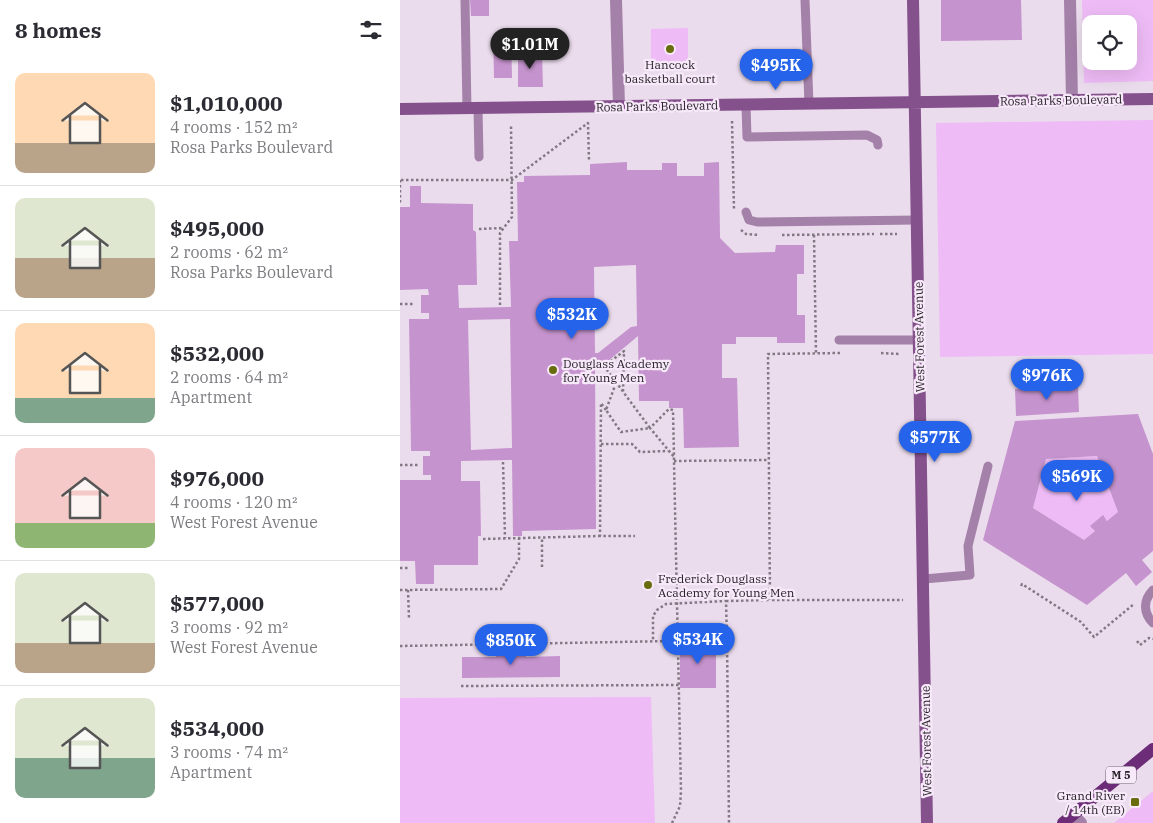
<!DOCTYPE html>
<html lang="en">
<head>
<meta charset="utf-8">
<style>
  :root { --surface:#fff; --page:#f2f2f3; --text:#2b2b33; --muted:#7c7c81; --line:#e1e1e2; --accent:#2563eb }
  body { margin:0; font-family:"IBM Plex Serif",serif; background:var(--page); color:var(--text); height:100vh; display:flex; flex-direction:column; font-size:19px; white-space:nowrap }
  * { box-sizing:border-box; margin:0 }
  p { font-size:16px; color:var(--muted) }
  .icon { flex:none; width:28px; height:28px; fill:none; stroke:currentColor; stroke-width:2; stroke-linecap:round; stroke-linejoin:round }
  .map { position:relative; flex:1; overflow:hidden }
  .details { display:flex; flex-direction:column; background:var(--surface); width:400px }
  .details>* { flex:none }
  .buttons { position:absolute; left:682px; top:15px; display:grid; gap:10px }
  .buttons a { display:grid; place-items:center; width:55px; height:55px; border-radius:10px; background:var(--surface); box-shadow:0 5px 20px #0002; font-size:25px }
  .price { position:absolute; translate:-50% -42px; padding:0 11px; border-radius:18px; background:var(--accent); color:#fff; font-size:16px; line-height:32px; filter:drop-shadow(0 1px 2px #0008) }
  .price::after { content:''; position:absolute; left:50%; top:30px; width:15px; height:11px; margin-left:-8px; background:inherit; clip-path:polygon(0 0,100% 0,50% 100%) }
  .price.current { background:#222; color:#fff }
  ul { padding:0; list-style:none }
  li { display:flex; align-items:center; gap:15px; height:125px; padding:0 15px }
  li+li { border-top:1px solid var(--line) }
  li span { display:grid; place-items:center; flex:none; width:140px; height:100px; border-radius:10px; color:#555 }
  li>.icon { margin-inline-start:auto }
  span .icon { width:60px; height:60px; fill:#fffc; stroke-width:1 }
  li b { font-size:21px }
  h2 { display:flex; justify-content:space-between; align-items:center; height:60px; padding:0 15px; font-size:21px }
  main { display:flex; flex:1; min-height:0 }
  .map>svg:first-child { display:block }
</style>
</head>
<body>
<main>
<section class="details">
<h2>8 homes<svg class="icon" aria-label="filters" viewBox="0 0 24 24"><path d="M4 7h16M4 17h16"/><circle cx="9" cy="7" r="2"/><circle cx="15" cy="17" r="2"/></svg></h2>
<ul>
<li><span style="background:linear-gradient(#ffd9b3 70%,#b9a48a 0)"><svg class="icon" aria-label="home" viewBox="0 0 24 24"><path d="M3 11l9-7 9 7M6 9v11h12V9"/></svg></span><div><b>$1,010,000</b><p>4 rooms · 152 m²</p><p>Rosa Parks Boulevard</p></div></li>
<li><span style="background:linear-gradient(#dfe7d0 60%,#b9a48a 0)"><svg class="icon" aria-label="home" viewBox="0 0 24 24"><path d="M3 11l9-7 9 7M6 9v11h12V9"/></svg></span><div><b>$495,000</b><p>2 rooms · 62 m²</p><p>Rosa Parks Boulevard</p></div></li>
<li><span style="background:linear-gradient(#ffd9b3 75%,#7fa58c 0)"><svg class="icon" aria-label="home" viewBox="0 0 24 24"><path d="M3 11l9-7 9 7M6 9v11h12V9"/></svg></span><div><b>$532,000</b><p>2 rooms · 64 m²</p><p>Apartment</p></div></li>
<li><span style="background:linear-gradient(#f6c9c9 75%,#8fb573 0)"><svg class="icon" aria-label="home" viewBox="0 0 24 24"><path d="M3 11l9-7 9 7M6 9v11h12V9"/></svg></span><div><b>$976,000</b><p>4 rooms · 120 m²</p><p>West Forest Avenue</p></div></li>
<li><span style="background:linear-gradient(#dfe7d0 70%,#b9a48a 0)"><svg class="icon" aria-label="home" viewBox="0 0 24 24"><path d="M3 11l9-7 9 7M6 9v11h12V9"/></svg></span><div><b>$577,000</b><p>3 rooms · 92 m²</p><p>West Forest Avenue</p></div></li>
<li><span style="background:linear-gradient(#dfe7d0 60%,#7fa58c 0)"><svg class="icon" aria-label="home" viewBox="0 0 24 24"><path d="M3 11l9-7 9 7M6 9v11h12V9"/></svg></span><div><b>$534,000</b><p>3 rooms · 74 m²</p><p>Apartment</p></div></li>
</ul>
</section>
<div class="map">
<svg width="753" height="823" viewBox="0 0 753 823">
  <rect width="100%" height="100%" fill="#ebdced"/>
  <path fill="#eebbf6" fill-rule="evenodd" d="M682 0H753V81L684 83ZM691 24H729V61H691Z
    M288 28V70L251 71V29Z
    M753 120V354L540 357 536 123Z
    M697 456 718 512 707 521 703 516 691 526 695 531 684 540 633 508 646 459Z
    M251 697 255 823H0V698Z
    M753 791V823H714Z"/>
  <path fill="#c593cd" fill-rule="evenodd" d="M70 0H89V16H71Z
    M541 0H621L622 40 541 41Z
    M111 34 112 78H94L93 35Z
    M142 53 143 87H118V54Z
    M227 162V170H262V163H277V176H304V163L319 162 320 238 335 253 375 252 376 245H404V274H397V315H405V343H377V337H336V344H322V378H337L339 447 284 448 283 408H269V401H239L238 336 207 362 195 363 196 529 122 531V536H113L112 460 61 461V481H80L81 536H78V565H34V584H16L15 561H0V480H31V475H23V456H30V451H11L9 319H29V313H21V295H29L28 289 0 290V207H10V186H21V203L73 204V230L76 232 77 285H58L59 308 111 307 109 241H118L117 182H124V176L190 175V164ZM236 265 237 326 231 327 198 353H195L194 267ZM110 319 112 448 71 450 68 320Z
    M678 386 679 412 616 416 615 389Z
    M738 414 753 454V551L742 560 752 572 736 586 726 573 687 605 583 540 615 421ZM697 456 718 512 707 521 703 515 690 526 695 531 684 540 633 508 646 459Z
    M316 642V688H280V643Z
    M97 650H125L126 657 160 656V677L62 678V657H96Z"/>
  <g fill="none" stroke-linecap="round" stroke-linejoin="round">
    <path stroke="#827883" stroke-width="2.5" stroke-dasharray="2.5 2.5" stroke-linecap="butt" d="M332 121 334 210
      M0 180V203
      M1 180H112L188 123 189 161
      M79 229 103 228
      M341 230 346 234 359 235
      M480 234H497
      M382 235 474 234
      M414 235 416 353
      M0 304H15
      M100 305V233L112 217 111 124
      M440 353 368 354 370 600H503
      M481 353 499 354
      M216 383 206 410 221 432 250 428 204 366 224 351 223 392
      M206 410 201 403 200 536H235
      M201 444H232L240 452 268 451
      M274 461 369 460
      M103 462 105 538
      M0 465H20
      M83 539 200 536
      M142 567V538
      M0 568H9
      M621 586 622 584 681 622 694 637 734 604
      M0 590 101 589 119 559V538
      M8 590 9 618
      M326 601 370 600
      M327 640 329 823
      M737 641 740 645 749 638 753 639
      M0 646 327 640 326 601 266 604 257 610 253 616V641
      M61 686 279 685
      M272 823 280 806 281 791 274 461V457L273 410 269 409 250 428 274 457"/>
    <path stroke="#a481a9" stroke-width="9" d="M65 0 67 109
      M405 0 409 104
      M346 105 347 137 467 135 477 140 478 145
      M78 109 79 157
      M346 212 349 220 357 222 517 220
      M439 340H519
      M524 579 570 575 568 546 588 466
      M753 590C743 600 743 613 753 623"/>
    <path stroke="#a481a9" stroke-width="12" d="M216 0 219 106
      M670 0 672 100
      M673 814 681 823"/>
    <path stroke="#84518c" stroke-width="12" d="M513 0 527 823
      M0 109 753 99"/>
    <path stroke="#6c2c77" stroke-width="12" d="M663 823 753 749"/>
  </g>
  <g fill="#696c0d" stroke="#f8e9fa" stroke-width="2">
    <circle cx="270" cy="49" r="5"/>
    <circle cx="153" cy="370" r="5"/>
    <circle cx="248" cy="585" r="5"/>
    <rect x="730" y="797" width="10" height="10" rx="2.5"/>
  </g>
  <g text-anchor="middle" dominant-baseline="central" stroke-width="4.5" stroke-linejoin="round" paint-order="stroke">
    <rect fill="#f8e9fa" stroke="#665e68" stroke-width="1" x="706" y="766.5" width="30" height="17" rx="4"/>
    <g font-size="11" font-weight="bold" fill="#282329">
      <text x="721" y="775">M 5</text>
    </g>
    <g font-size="12" fill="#282329" stroke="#f8e9fa" text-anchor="start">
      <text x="270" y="64" text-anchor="middle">Hancock<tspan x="270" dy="14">basketball court</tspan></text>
      <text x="163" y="363">Douglass Academy<tspan x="163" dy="14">for Young Men</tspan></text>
      <text x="258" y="578">Frederick Douglass<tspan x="258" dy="14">Academy for Young Men</tspan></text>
      <text x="725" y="795" text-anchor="end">Grand River<tspan x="725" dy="14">/ 14th (EB)</tspan></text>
    </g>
    <g font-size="12" fill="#282329" stroke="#f8e9fa">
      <text transform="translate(661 100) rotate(-1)">Rosa Parks Boulevard</text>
      <text transform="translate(257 106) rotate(-1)">Rosa Parks Boulevard</text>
      <text transform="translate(519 337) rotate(-91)">West Forest Avenue</text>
      <text transform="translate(526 741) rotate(-91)">West Forest Avenue</text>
    </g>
  </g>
</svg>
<div class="buttons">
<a><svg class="icon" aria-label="locate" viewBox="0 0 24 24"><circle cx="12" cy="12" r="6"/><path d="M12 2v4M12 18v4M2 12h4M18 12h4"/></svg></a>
</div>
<b class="price current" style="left:130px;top:70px">$1.01M</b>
<b class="price" style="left:376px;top:91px">$495K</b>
<b class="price" style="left:172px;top:340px">$532K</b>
<b class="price" style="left:647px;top:401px">$976K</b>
<b class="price" style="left:535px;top:463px">$577K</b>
<b class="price" style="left:677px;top:502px">$569K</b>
<b class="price" style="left:298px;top:665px">$534K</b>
<b class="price" style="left:111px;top:666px">$850K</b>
</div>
</main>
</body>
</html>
